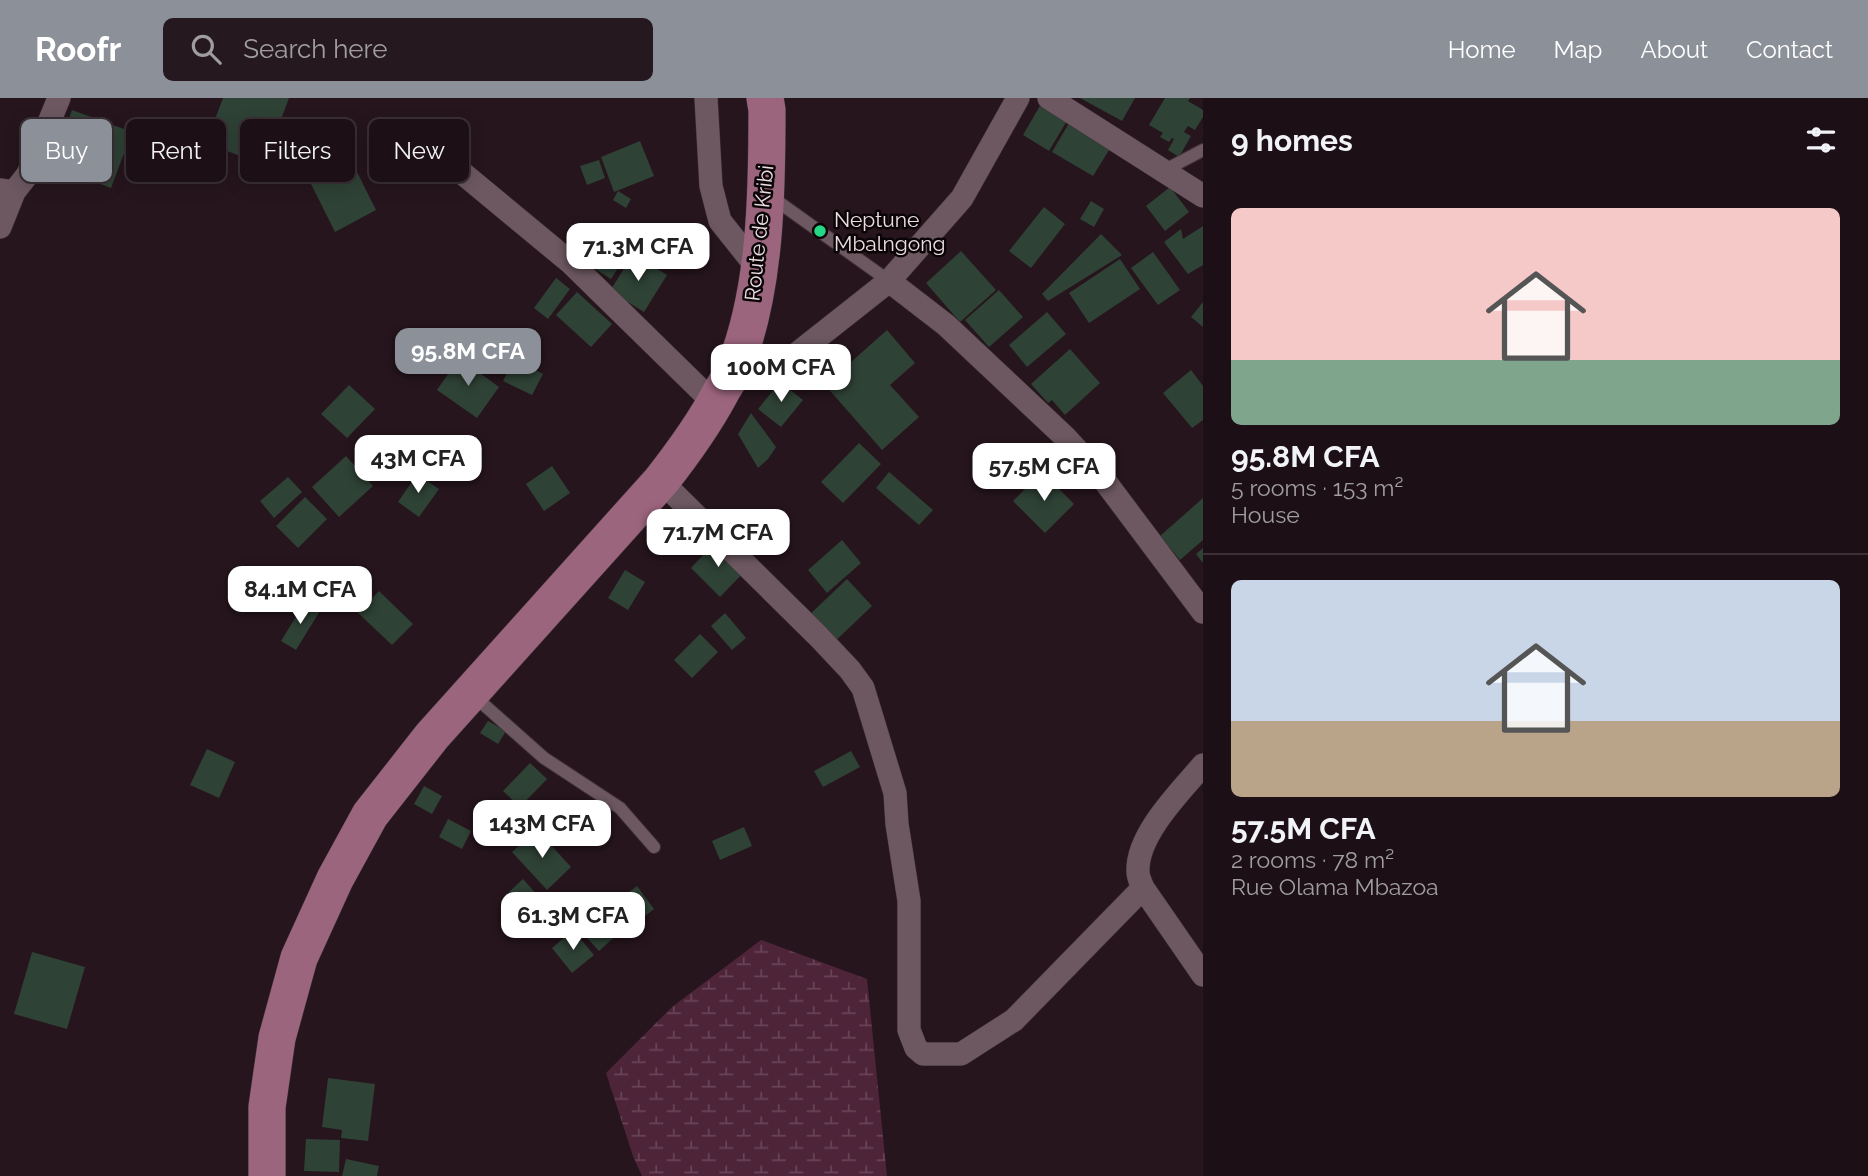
<!DOCTYPE html>
<html lang="en">
<head>
<meta charset="utf-8">
<style>
  :root { --surface:#1c1016; --page:#25191f; --text:#f1f3f6; --muted:#a09da1; --line:#3a3035; --accent:#8c9099 }
  body { margin:0; font-family:Raleway,sans-serif; background:var(--page); color:var(--text); height:100vh; display:flex; flex-direction:column; font-size:26px; white-space:nowrap }
  * { box-sizing:border-box; margin:0 }
  p { font-size:23px; color:var(--muted) }
  .icon { flex:none; width:38px; height:38px; fill:none; stroke:currentColor; stroke-width:2; stroke-linecap:round; stroke-linejoin:round }
  .map { position:relative; flex:1; overflow:hidden }
  .details { display:flex; flex-direction:column; background:var(--surface); width:665px }
  .details>* { flex:none }
  .guide { position:absolute; left:21px; top:21px; width:665px; height:63px; display:flex; gap:14px }
  .price { position:absolute; translate:-50% -60px; padding:0 16px; border-radius:14px; background:#fff; color:#222; font-size:23px; line-height:46px; filter:drop-shadow(0 2px 4px #0008) }
  .price::after { content:''; position:absolute; left:50%; top:42px; width:21px; height:16px; margin-left:-10px; background:inherit; clip-path:polygon(0 0,100% 0,50% 100%) }
  .price.selected { background:var(--accent); color:#fff }
  ul { padding:0; list-style:none }
  li { display:grid; align-content:center; gap:14px; height:371px; padding:0 28px }
  li+li { border-top:2px solid var(--line) }
  li span { display:grid; place-items:center; height:217px; border-radius:10px; color:#555 }
  li>.icon { margin-inline-start:auto }
  span .icon { width:126px; height:126px; fill:#fffc; stroke-width:1 }
  li b { font-size:30px }
  h2 { display:flex; justify-content:space-between; align-items:center; height:84px; padding:0 28px; font-size:30px }
  .tag { padding:0 24px; border-radius:10px; background:var(--surface); box-shadow:0 4px 18px #0003,0 0 0 2px var(--line); font-size:24px; line-height:63px }
  .tag.selected { background:var(--accent); color:#fff }
  header { display:flex; align-items:center; gap:42px; box-sizing:border-box; height:98px; padding:0 35px; background:var(--accent); color:#fff }
  header strong { font-size:33px }
  nav { display:flex; gap:38px; margin-inline-start:auto; font-size:24px }
  .search { width:490px; height:63px; background:var(--page); display:flex; align-items:center; gap:18px; box-sizing:border-box; padding:0 24px; border-radius:10px; color:var(--muted); font-size:26px }
  main { display:flex; flex:1; min-height:0 }
  .map>svg:first-child { display:block }
</style>
</head>
<body>
<header>
<strong>Roofr</strong>
<div class="search"><svg class="icon" aria-label="search" viewBox="0 0 24 24"><circle cx="10" cy="10" r="6"/><path d="M15 15l6 6"/></svg>Search here</div>
<nav><a>Home</a><a>Map</a><a>About</a><a>Contact</a></nav>
</header>
<main>
<div class="map">
<svg width="1203" height="1078" viewBox="0 0 1203 1078">
  <defs>
    <pattern id="wetland-marsh" width="20" height="14" patternUnits="userSpaceOnUse" patternTransform="scale(1.75)"><rect width="20" height="14" fill="#4e2439"/><path d="M1 5h8M5 5V1M11 12h8M15 12V8" fill="none" stroke="#684356"/></pattern>
  </defs>
  <rect width="100%" height="100%" fill="#26151d"/>
  <path fill="url(#wetland-marsh)" d="M761 842 867 881 887 1078H642L633 1058 606 975 672 909Z"/>
  <path fill="#2f4236" d="M223 0H289L264 67 206 45Z
    M1080 0H1135L1122 23Z
    M1165 0H1190L1188 3 1203 12V19L1195 32 1188 28 1184 34 1191 38 1179 59 1168 52 1174 41 1172 40 1169 44 1160 39 1163 35 1149 27Z
    M1041 6 1068 21 1049 53 1023 37Z
    M72 12 132 34 111 90 52 68Z
    M1072 20 1114 44 1093 78 1052 54Z
    M640 43 654 78 614 94 601 59Z
    M342 44 376 112 335 134 301 66Z
    M599 62 605 80 587 87 580 68Z
    M1170 89 1189 114 1165 133 1146 108Z
    M618 93 631 101 626 110 613 102Z
    M1091 103 1104 111 1094 129 1080 121Z
    M1044 109 1065 126 1031 170 1009 153Z
    M1203 128V167L1188 176 1164 144 1181 131 1183 141Z
    M594 135 627 156 611 181 578 160Z
    M1101 136 1122 157 1048 203 1042 196Z
    M961 153 996 192 960 224 926 185Z
    M1153 154 1180 192 1158 207 1131 170Z
    M633 156 667 177 644 214 610 193Z
    M1120 161 1140 191 1089 225 1069 195Z
    M556 180 570 191 548 221 534 210Z
    M999 192 1023 219 989 249 965 222Z
    M577 194 612 226 591 249 556 217Z
    M1203 204V229L1191 219Z
    M1047 214 1066 236 1027 269 1009 247Z
    M887 232 915 265 890 287 919 319 882 352 825 287Z
    M1070 251 1100 285 1065 317 1052 302 1048 305 1031 286Z
    M832 253 842 261 833 271 824 263Z
    M814 259 826 273 817 281 805 267Z
    M459 260 499 289 477 320 437 292Z
    M514 261 543 276 532 297 503 283Z
    M1191 272 1203 288V322L1192 330 1163 295Z
    M780 284 803 302 781 329 758 311Z
    M349 287 375 311 347 340 321 316Z
    M751 315 776 349 768 361 758 370 738 336Z
    M859 345 881 366 843 405 821 384Z
    M346 358 373 388 339 419 312 389Z
    M552 368 570 395 544 413 526 386Z
    M889 374 933 412 919 427 876 390Z
    M1042 374 1074 406 1045 435 1013 403Z
    M417 376 439 391 419 419 398 404Z
    M288 379 302 394 274 420 260 403Z
    M305 399 327 421 298 450 276 428Z
    M1203 400V442L1180 462 1160 438Z
    M842 442 861 465 827 495 808 472Z
    M715 444 746 472 720 499 691 470Z
    M1203 450V465L1196 456Z
    M625 472 645 484 628 512 608 500Z
    M847 481 872 508 829 549 804 522Z
    M379 493 413 526 392 547 358 515Z
    M305 504 320 513 296 552 281 543Z
    M725 515 746 540 732 552 711 528Z
    M700 536 718 554 692 580 674 562Z
    M488 623 506 633 498 646 480 635Z
    M207 651 235 664 219 700 190 687Z
    M851 653 860 669 823 689 814 673Z
    M530 665 547 681 520 709 503 693Z
    M424 688 442 698 432 716 414 706Z
    M448 721 471 733 462 751 439 739Z
    M744 729 752 748 720 762 712 743Z
    M537 732 571 769 547 792 512 754Z
    M523 781 540 800 525 815 507 796Z
    M637 788 654 811 627 832 609 809Z
    M596 811 619 835 599 853 577 829Z
    M573 832 594 857 572 875 552 850Z
    M32 854 85 869 67 931 14 916Z
    M328 980 375 986 368 1043 341 1040 342 1032 322 1029Z
    M306 1041 340 1042 339 1074 304 1073Z
    M346 1061 379 1068 377 1078H342Z"/>
  <g fill="none" stroke-linecap="round" stroke-linejoin="round">
    <defs>
      <path id="service" d="M1165 72 1203 52
        M770 98 889 183
        M474 598 544 660 620 710 654 749"/>
      <path id="minor" d="M706 0 711 88 720 123 759 172
        M1049 0 1203 98
        M414 35 571 165 715 306
        M0 92 14 94 28 76 59 0
        M0 129 14 94
        M889 183 946 227 1065 339 1101 378 1203 514
        M736 268 762 269 794 258 889 183 962 100 1018 0
        M661 383 819 539 850 572 863 590 895 695 897 726 909 803V932L916 950 923 956H961L1014 922 1143 790
        M1203 667C1181 693 1136 737 1138 774 1138 779 1141 785 1143 790L1203 877"/>
      <path id="primary" d="M267 1078V1009L277 940 299 860 335 781 370 717 432 638 661 383C683 355 704 326 721 294 726 285 733 276 736 266 766 189 767 93 767 12L765 0"/>
    </defs>
    <use href="#service" stroke="#3f3237" stroke-width="14"/>
    <use href="#minor" stroke="#3f3237" stroke-width="24"/>
    <use href="#primary" stroke="#3f3237" stroke-width="38"/>
    <use href="#service" stroke="#6d5861" stroke-width="12"/>
    <use href="#minor" stroke="#6d5861" stroke-width="23"/>
    <use href="#primary" stroke="#9c657e" stroke-width="37"/>
  </g>
  <circle fill="#25d886" stroke="#0a0406" stroke-width="2.5" cx="820" cy="133" r="7"/>
  <g text-anchor="middle" dominant-baseline="central" stroke-width="5" stroke-linejoin="round" paint-order="stroke">
    <g font-size="21" fill="#ebdee3" stroke="#0a0406" text-anchor="start">
      <text x="834" y="121">Neptune<tspan x="834" dy="24">Mbalngong</tspan></text>
    </g>
    <g font-size="21" fill="#ebdee3" stroke="#0a0406">
      <text transform="translate(759 135) rotate(-84)">Route de Kribi</text>
    </g>
  </g>
</svg>
<b class="price" style="left:638px;top:185px">71.3M CFA</b>
<b class="price selected" style="left:468px;top:290px">95.8M CFA</b>
<b class="price" style="left:781px;top:306px">100M CFA</b>
<b class="price" style="left:418px;top:397px">43M CFA</b>
<b class="price" style="left:1044px;top:405px">57.5M CFA</b>
<b class="price" style="left:718px;top:471px">71.7M CFA</b>
<b class="price" style="left:300px;top:528px">84.1M CFA</b>
<b class="price" style="left:542px;top:762px">143M CFA</b>
<b class="price" style="left:573px;top:854px">61.3M CFA</b>
<div class="guide">
<a class="tag selected">Buy</a>
<a class="tag">Rent</a>
<a class="tag">Filters</a>
<a class="tag">New</a>
</div>
</div>
<section class="details">
<h2>9 homes<svg class="icon" aria-label="filters" viewBox="0 0 24 24"><path d="M4 7h16M4 17h16"/><circle cx="9" cy="7" r="2"/><circle cx="15" cy="17" r="2"/></svg></h2>
<ul>
<li><span style="background:linear-gradient(#f6c9c9 70%,#7fa58c 0)"><svg class="icon" aria-label="home" viewBox="0 0 24 24"><path d="M3 11l9-7 9 7M6 9v11h12V9"/></svg></span><div><b>95.8M CFA</b><p>5 rooms · 153 m²</p><p>House</p></div></li>
<li><span style="background:linear-gradient(#c9d6e8 65%,#b9a48a 0)"><svg class="icon" aria-label="home" viewBox="0 0 24 24"><path d="M3 11l9-7 9 7M6 9v11h12V9"/></svg></span><div><b>57.5M CFA</b><p>2 rooms · 78 m²</p><p>Rue Olama Mbazoa</p></div></li>
</ul>
</section>
</main>
</body>
</html>
